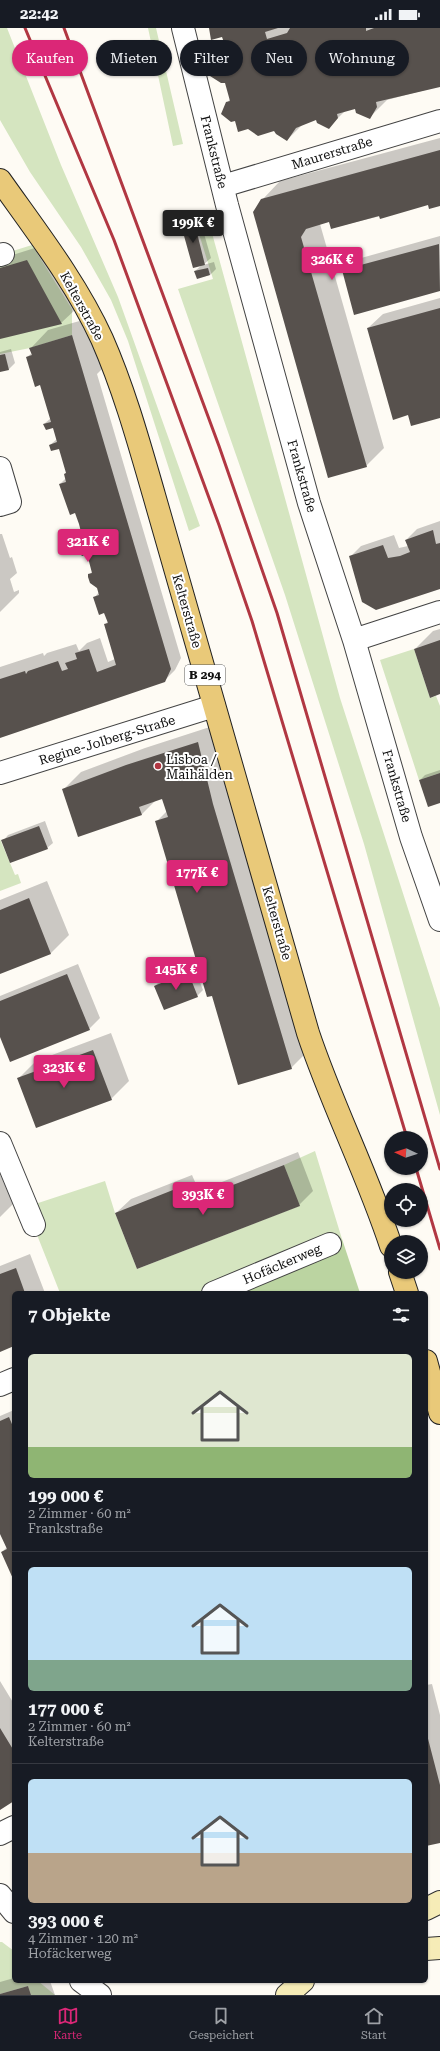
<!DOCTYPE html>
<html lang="de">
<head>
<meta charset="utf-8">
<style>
  :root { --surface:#171b24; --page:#20242c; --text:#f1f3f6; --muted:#9ea1a6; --line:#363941; --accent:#db2777 }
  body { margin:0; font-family:"Roboto Serif",serif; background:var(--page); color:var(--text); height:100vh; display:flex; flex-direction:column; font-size:15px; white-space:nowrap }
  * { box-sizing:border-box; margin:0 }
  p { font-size:13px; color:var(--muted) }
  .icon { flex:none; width:22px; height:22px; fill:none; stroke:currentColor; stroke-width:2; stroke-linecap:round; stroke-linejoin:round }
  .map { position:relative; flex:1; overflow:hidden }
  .sheet { position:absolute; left:12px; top:1263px; width:416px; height:692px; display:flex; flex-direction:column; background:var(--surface); border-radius:6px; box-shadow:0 1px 3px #0004 }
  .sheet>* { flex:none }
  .guide { position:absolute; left:12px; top:12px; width:416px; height:36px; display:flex; gap:8px }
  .needle { width:26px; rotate:274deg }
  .tools { position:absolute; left:384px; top:1103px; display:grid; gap:8px }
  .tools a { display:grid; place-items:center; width:44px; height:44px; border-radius:50%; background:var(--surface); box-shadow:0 1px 3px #0004; font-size:20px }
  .price { position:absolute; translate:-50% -34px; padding:0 9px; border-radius:4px; background:var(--accent); color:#fff; font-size:13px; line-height:26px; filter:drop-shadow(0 1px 2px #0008) }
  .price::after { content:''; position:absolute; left:50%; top:24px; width:12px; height:9px; margin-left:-6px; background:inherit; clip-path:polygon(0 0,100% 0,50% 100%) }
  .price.current { background:#222; color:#fff }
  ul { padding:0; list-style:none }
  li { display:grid; align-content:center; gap:8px; height:212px; padding:0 16px }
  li+li { border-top:1px solid var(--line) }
  li span { display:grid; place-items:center; height:124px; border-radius:6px; color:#555 }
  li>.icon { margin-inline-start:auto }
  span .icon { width:72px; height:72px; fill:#fffc; stroke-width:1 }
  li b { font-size:17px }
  h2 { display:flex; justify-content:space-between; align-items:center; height:48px; padding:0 16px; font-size:17px }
  .tag { padding:0 14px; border-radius:18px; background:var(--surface); box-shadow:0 1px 3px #0004; font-size:14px; line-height:36px }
  .tag.current { background:var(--accent); color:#fff }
  .status { display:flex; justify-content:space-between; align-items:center; height:28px; padding:0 20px; background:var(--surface); direction:ltr }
  .status svg { height:11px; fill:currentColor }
  .menu { display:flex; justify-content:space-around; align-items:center; height:56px; border-top:1px solid var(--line); background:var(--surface); font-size:11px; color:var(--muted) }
  .menu a { display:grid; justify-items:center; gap:2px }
  .menu .current { color:var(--accent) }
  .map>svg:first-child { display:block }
</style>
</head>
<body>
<div class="status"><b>22:42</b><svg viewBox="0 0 49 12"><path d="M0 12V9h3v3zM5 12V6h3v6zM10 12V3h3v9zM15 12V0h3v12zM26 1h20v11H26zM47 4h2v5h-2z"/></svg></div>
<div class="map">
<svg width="440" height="1967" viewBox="0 0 440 1967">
  <rect width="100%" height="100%" fill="#fefbf4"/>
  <path fill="#d5e5c0" d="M0 0H7L61 137 118 269 200 498 189 503 128 313 111 272 81 219 30 144 0 92Z
    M148 0H156L183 116 173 118Z
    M207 187 340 670 440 980V1087L364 816 285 567 178 261 213 251 195 193Z
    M32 217 72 281V307L30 320 0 326V227Z
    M414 621 430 670 436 668 440 678V745L419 752 380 632Z
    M0 811 15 847 18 846 21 855 0 863Z
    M315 1123 342 1211 213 1265H60L26 1179 105 1153 115 1185 137 1241 299 1178 284 1137Z
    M0 1914H2L14 1923V1953H38L55 1967H31L28 1958 0 1966Z"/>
  <path fill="#bbd4a1" d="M342 1211 360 1265H213Z"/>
  <path fill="#0003" d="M210 0H440V58L387 72 369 90 356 80 346 82 328 100 316 91 303 96 287 112 275 101 236 92 227 75 230 71 226 53 216 36 219 33 217 23 225 15 223 8Z
    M440 110V177L429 176 332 200 330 193 320 196 384 420 366 438 262 172 280 153Z
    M199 188 211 230 203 237 214 234 216 241 210 247 198 250 195 243 203 236 182 197 188 191Z
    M440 208V262L355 286 343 243 354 232Z
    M41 218 76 281 61 295 0 310V231Z
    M440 270V389L409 386 368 300 383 286Z
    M90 290 104 339 97 346 181 630 175 642 164 653 0 709V639L43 625 44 628 47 625 76 616 79 623 87 615 100 610 108 634 115 631 105 597 108 593 105 584 95 569 99 564 98 560 89 547 93 543 87 525 76 506 81 501 76 484 60 456 66 450 65 446 67 444 59 420 50 417 57 411 53 399 44 396 51 390 41 356 27 329 32 325 31 320 48 302Z
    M11 321 15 335 9 341 0 343V324Z
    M440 493V560L350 529 361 518 394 507 399 520 408 518 406 512 417 501Z
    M0 506H2L10 530 12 529 17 545 10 551 14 564 19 562V565L0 584Z
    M440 601V666L415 621 433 603Z
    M216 697 309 1022 291 1040 212 967 156 794 167 783 163 770 156 772 142 786 79 808 63 762 81 744 145 720Z
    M440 742V774L420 752 425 747Z
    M45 793 53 815 47 820 3 813 8 807Z
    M47 853 69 907 51 925 0 945V872Z
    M78 936 100 990 89 1001 0 1006V968Z
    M194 939 203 962 197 968 155 958 161 952Z
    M111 1005 129 1053 111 1071 18 1051 36 1033Z
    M298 1124 313 1163 299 1177 116 1185 131 1171 192 1147 199 1163Z
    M0 1146 13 1176 0 1189Z
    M30 1226 45 1265H14V1317L0 1323V1238Z
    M14 1382V1550L2 1524 7 1519 0 1503V1388Z
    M0 1653 14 1676V1772L0 1780Z
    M432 1656 440 1687V1814L426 1817V1657Z
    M14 1950V1953H50L55 1967H0V1954Z"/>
  <path fill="#57514d" d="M209 0H278L265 4 267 11 287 5 290 0H366V3L374 0H440V59L376 74 377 79 370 91 356 85 355 81 337 86 338 90 329 101 317 95 316 92 296 100 287 113 276 106 274 103 258 108 248 101 238 104 235 93 231 94 221 86 226 74 230 73 225 55H221L210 48 215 35 218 34 216 23 226 20 222 9 211 12Z
    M440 122V178L429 181 428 177 380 191 379 188 331 201 329 194 306 201 301 209 367 439 328 450 253 184 261 171Z
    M194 193 205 237 193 240 181 197Z
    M439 216 440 263 354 287 342 242Z
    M27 232 62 296 0 311V240Z
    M208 240 210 247 197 251 194 243Z
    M440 280V390L411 398 408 387 393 392 367 300Z
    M72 307 171 641 165 654 0 710V651L25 643 26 646 28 643 58 633 62 643 68 641 65 635 77 631 75 625 89 621 97 644 116 637 104 596 108 595 104 585 99 587 93 569 99 567 97 560 90 555 88 549V546L92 545 87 526 82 528 79 524 75 511 76 510 75 506 81 504 79 496 75 485 70 487 59 456 66 454 64 446 66 445 59 421 51 423 49 417 57 414 53 400 46 402 43 396 51 394 40 357 35 359 26 329 32 327 29 320Z
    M5 326 9 342 0 344V327Z
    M433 502 436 516 440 515V561L376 582 362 574 349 528 383 517 388 530 400 528 410 524 405 512Z
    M440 612V666L430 670 414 621Z
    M198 714 213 776 292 1041 238 1057 212 968 207 969 155 793 168 789 162 771 139 779 142 787 78 809 62 761 126 737Z
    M440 745V775L428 779 419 752Z
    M39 798 48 821 10 835 1 812Z
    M29 870 51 926 0 946V882Z
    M188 944 198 969 164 982 154 958Z
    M67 946 90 1002 10 1034 0 1009V973Z
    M93 1022 112 1072 36 1100 17 1050Z
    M284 1137 300 1178 137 1241 115 1185 178 1160 184 1176Z
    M16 1240 25 1265H14V1318L0 1324V1246Z
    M9 1389 14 1401V1553L1 1524 7 1521 0 1506V1393Z
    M0 1700 14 1723V1773L0 1782Z
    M426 1703 440 1757V1815L426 1818Z
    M28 1958 31 1967H0V1966Z"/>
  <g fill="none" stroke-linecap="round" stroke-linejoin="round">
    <defs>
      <path id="minor" d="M183 0 227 177 309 475 354 612 411 809 440 892
        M223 158 440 93
        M0 227 3 226
        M0 440 10 474 0 477
        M354 612 440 584
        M0 745 214 678
        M0 1115 34 1197
        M213 1265 330 1216
        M0 1357 14 1351
        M0 1806 14 1799
        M0 1867 14 1884
        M81 1953 100 1967"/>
      <path id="secondary" d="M426 1881 440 1874
        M426 1921 440 1920
        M287 1967 303 1953"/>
      <path id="primary" d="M0 152C36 203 76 254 102 311 124 361 139 415 154 467L308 1005C332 1077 367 1145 391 1218
        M400 1244 407 1265
        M426 1333 440 1385"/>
    </defs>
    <use href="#minor" stroke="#434343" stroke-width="24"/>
    <use href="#secondary" stroke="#323232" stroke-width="24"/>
    <use href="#primary" stroke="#212121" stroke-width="24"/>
    <use href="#minor" stroke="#fff" stroke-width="22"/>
    <use href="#secondary" stroke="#f6ecb7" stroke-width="22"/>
    <use href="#primary" stroke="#e9c979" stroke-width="22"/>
    <path stroke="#b13742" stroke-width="3" d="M25 0 114 212 219 497 252 593 407 1110
      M64 0 219 418 277 585 440 1141
      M416 1140 440 1221"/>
  </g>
  <circle fill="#b13742" stroke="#fff" stroke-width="1.5" cx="158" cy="738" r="4"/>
  <g text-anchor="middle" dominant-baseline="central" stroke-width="4" stroke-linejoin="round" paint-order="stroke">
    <rect fill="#fff" stroke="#585858" stroke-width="1" x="185" y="637" width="40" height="20" rx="3"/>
    <g font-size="12" font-weight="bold" fill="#101010">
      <text x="205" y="647">B 294</text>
    </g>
    <g font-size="13" fill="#101010" stroke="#fff">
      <text transform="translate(214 124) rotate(76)">Frankstraße</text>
      <text transform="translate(332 125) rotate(-17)">Maurerstraße</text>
      <text transform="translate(82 278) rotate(61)">Kelterstraße</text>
      <text transform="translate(302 448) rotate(74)">Frankstraße</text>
      <text transform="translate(187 583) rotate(74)">Kelterstraße</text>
      <text transform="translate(107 712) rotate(-17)">Regine-Jolberg-Straße</text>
      <text transform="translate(397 758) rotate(74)">Frankstraße</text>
      <text transform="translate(277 895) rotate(74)">Kelterstraße</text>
      <text transform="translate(282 1236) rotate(-23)">Hofäckerweg</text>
    </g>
    <g font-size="13" fill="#101010" stroke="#fff" text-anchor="start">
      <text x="166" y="731">Lisboa /<tspan x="166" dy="15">Maihälden</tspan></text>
    </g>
  </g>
</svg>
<div class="tools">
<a><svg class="needle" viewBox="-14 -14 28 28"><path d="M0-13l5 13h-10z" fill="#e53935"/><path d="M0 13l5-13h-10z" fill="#9ea1a6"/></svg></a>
<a><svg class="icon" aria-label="locate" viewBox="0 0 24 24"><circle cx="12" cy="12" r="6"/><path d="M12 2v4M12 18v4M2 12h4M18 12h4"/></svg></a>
<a><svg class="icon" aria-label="layers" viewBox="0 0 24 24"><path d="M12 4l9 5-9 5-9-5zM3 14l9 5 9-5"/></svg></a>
</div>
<b class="price current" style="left:193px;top:216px">199K €</b>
<b class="price" style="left:332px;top:253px">326K €</b>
<b class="price" style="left:88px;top:535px">321K €</b>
<b class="price" style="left:197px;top:866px">177K €</b>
<b class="price" style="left:176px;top:963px">145K €</b>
<b class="price" style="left:64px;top:1061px">323K €</b>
<b class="price" style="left:203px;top:1188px">393K €</b>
<div class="guide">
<a class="tag current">Kaufen</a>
<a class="tag">Mieten</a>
<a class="tag">Filter</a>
<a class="tag">Neu</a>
<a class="tag">Wohnung</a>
</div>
<section class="sheet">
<h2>7 Objekte<svg class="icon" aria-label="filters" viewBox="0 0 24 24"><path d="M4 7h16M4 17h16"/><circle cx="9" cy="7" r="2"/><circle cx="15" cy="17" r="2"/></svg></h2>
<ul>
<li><span style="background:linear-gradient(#dfe7d0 75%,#8fb573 0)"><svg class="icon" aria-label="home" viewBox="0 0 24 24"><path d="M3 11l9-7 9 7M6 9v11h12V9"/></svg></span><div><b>199 000 €</b><p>2 Zimmer · 60 m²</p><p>Frankstraße</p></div></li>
<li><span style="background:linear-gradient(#bfe0f5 75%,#7fa58c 0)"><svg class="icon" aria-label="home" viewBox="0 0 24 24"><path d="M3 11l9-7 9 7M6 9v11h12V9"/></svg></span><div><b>177 000 €</b><p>2 Zimmer · 60 m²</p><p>Kelterstraße</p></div></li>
<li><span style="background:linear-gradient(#bfe0f5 60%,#b9a48a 0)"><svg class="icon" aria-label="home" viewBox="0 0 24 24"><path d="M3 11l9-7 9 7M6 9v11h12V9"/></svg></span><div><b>393 000 €</b><p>4 Zimmer · 120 m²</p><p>Hofäckerweg</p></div></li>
</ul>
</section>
</div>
<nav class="menu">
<a class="current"><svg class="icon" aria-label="map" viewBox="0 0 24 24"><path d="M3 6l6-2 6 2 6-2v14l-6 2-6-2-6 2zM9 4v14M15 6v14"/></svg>Karte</a>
<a><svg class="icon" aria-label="saved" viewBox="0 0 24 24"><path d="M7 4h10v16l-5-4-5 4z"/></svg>Gespeichert</a>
<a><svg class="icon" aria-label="home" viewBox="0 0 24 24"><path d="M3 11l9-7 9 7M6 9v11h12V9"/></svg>Start</a>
</nav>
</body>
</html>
